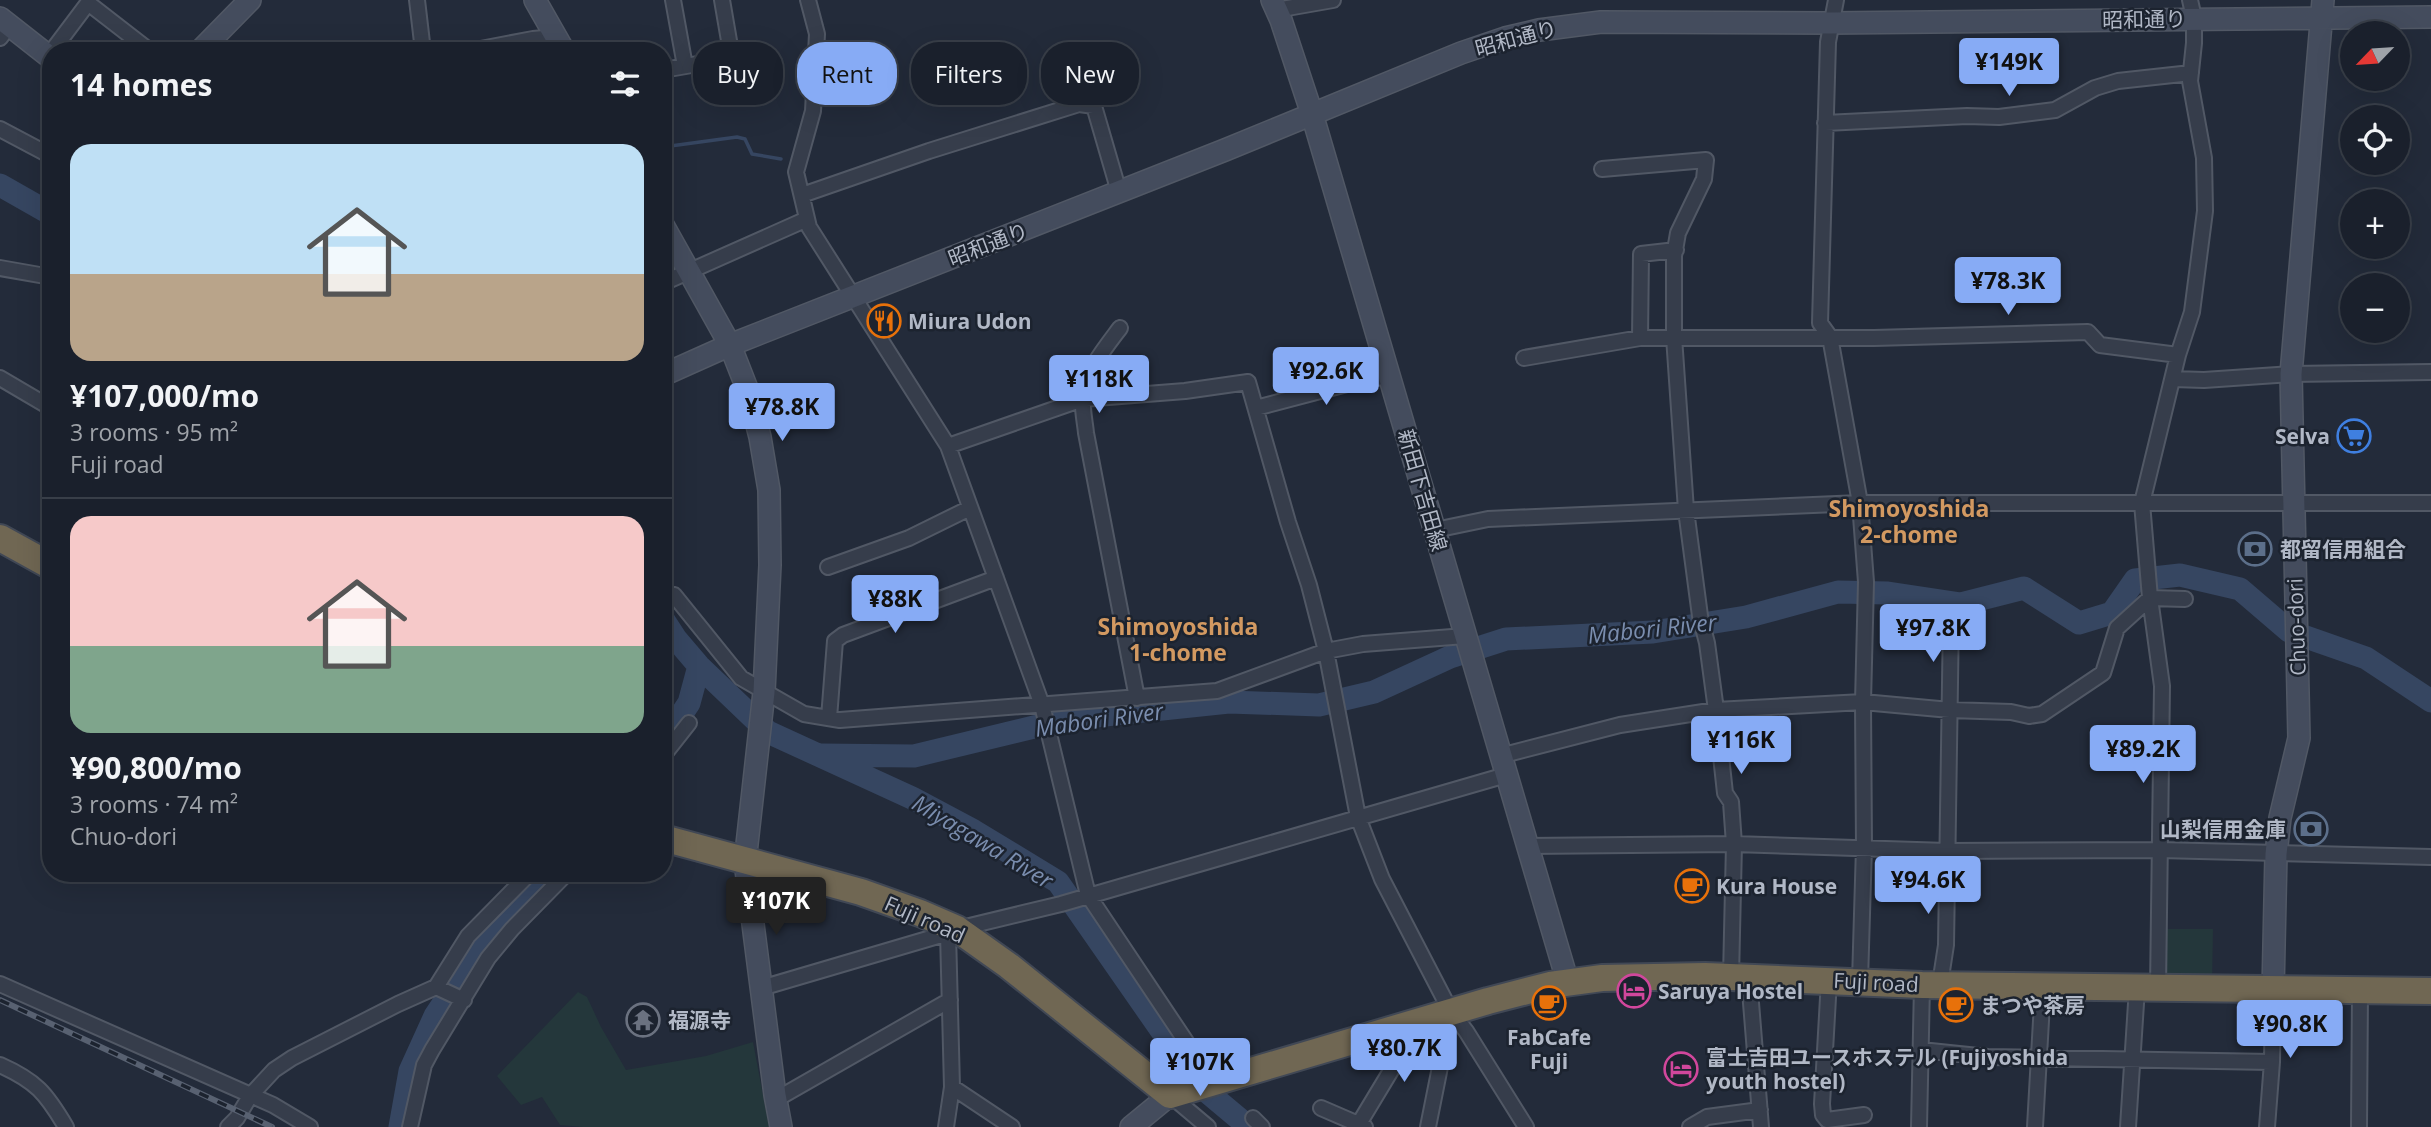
<!DOCTYPE html>
<html lang="en">
<head>
<meta charset="utf-8">
<style>
  :root { --surface:#1a202c; --page:#272d38; --text:#f1f3f6; --muted:#9fa3a9; --line:#383e48; --accent:#87abf5 }
  body { margin:0; font-family:"Open Sans","Noto Sans JP",sans-serif; background:var(--page); color:var(--text); height:100vh; display:flex; flex-direction:column; font-size:26px; white-space:nowrap }
  * { box-sizing:border-box; margin:0 }
  p { font-size:23px; color:var(--muted) }
  .icon { flex:none; width:38px; height:38px; fill:none; stroke:currentColor; stroke-width:2; stroke-linecap:round; stroke-linejoin:round }
  .map { position:relative; flex:1; overflow:hidden }
  .details { position:absolute; left:42px; top:42px; width:630px; height:840px; display:flex; flex-direction:column; background:var(--surface); border-radius:28px; box-shadow:0 7px 28px #0002,0 0 0 2px var(--line) }
  .details>* { flex:none }
  .top-card { position:absolute; left:693px; top:42px; width:665px; height:63px; display:flex; gap:14px }
  .needle { width:46px; rotate:245deg }
  .controls { position:absolute; left:2340px; top:21px; display:grid; gap:14px }
  .controls a { display:grid; place-items:center; width:70px; height:70px; border-radius:50%; background:var(--surface); box-shadow:0 7px 28px #0002,0 0 0 2px var(--line); font-size:35px }
  .price { position:absolute; translate:-50% -60px; padding:0 16px; border-radius:7px; background:var(--accent); color:#111; font-size:23px; line-height:46px; filter:drop-shadow(0 2px 4px #0008) }
  .price::after { content:''; position:absolute; left:50%; top:42px; width:21px; height:16px; margin-left:-10px; background:inherit; clip-path:polygon(0 0,100% 0,50% 100%) }
  .price.selected { background:#222; color:#fff }
  ul { padding:0; list-style:none }
  li { display:grid; align-content:center; gap:14px; height:371px; padding:0 28px }
  li+li { border-top:2px solid var(--line) }
  li span { display:grid; place-items:center; height:217px; border-radius:21px; color:#555 }
  li>.icon { margin-inline-start:auto }
  span .icon { width:126px; height:126px; fill:#fffc; stroke-width:1 }
  li b { font-size:30px }
  h2 { display:flex; justify-content:space-between; align-items:center; height:84px; padding:0 28px; font-size:30px }
  .tag { padding:0 24px; border-radius:28px; background:var(--surface); box-shadow:0 7px 28px #0002,0 0 0 2px var(--line); font-size:24px; line-height:63px }
  .tag.selected { background:var(--accent); color:#111 }
  .map>svg:first-child { display:block }
</style>
</head>
<body>
<div class="map">
<svg width="2431" height="1127" viewBox="0 0 2431 1127">
  <rect width="100%" height="100%" fill="#232b3a"/>
  <path fill="#24373b" d="M2165 929H2213L2212 986 2164 983Z
    M578 992 587 997 601 1027 626 1070 706 1056 753 1042 769 1127H583L560 1125 542 1097 521 1105 497 1076Z"/>
  <g fill="none" stroke-linecap="round" stroke-linejoin="round">
    <path stroke="#364661" stroke-width="3.5" d="M663 147 737 137 745 139 752 154 781 159"/>
    <path stroke="#364661" stroke-width="23" d="M0 185 51 214
      M663 619 676 639 699 666 768 732 912 798 974 831 1058 882 1200 1086 1249 1127
      M663 742 689 703 699 666
      M821 755 914 756 1067 719 1229 702 1319 705 1374 692 1450 657 1506 639 1653 632 1746 617 1838 592 1888 593 1961 604 2024 588 2079 623 2112 613 2135 580 2180 575 2240 589 2289 631 2366 658 2431 701
      M400 1127 410 1071 435 1016 497 923 557 873"/>
    <defs>
      <path id="street" d="M417 0 423 51
        M673 0 685 66
        M808 0 817 34 813 111 796 172 809 227 948 446 1042 705 1088 895 1213 1082
        M1836 0 1828 42 1820 323 1830 337 1860 503 1866 582 1863 702 1864 847 1860 981
        M1276 10 1333 0
        M0 38 3 34 5 21
        M52 51 88 3 150 51
        M470 51 533 39 556 37
        M663 70 732 58 722 0
        M1825 123 1967 116 1999 117 2055 110 2095 88 2118 81 2191 73
        M0 129 51 156
        M1602 169 1706 160 1704 179 1678 233 1674 256V337L1686 510 1700 616 1707 643 1716 710 1725 793 1731 802 1734 844 1731 977
        M802 195 929 151 1079 104 1094 106 1119 192
        M0 268 51 277
        M663 283 807 219
        M1120 328C1105 348 1084 373 1083 398 1082 410 1085 422 1086 433L1137 698
        M1640 338 1641 254 1676 250
        M1524 358 1640 338H1874L2088 332 2100 345 2178 355
        M0 378 51 408
        M2173 379 2204 380 2291 374 2431 372
        M1256 408 1362 380 1389 376
        M948 446 1083 399 1185 391 1248 382 1288 522 1309 585 1326 651 1358 817 1382 879 1451 1012 1466 1031 1526 1127
        M1435 530 1488 519 1860 503H2431
        M828 567 909 538 970 508
        M663 603 674 595 741 678 804 714 840 720 1217 691 1326 651 1363 644 1465 636
        M829 718 835 641 843 635 996 578
        M663 756 689 723
        M1500 756 1620 725 1716 710 1863 702 1950 710 2011 712 2029 716 2042 714 2103 673 2117 628 2150 598 2185 599
        M1527 846 1734 844 1947 851 2160 850 2431 857
        M1749 978 1761 1127
        M1829 980 1822 1104 1823 1115 1827 1120 1864 1115
        M0 984 273 1105 310 1127
        M1940 984 1946 945 1951 617
        M436 987 464 1000
        M761 988 948 933 957 929 1061 904 1506 775
        M2158 988 2162 686 2150 598 2142 503 2178 355 2192 312 2205 211 2204 158 2190 81 2194 43V18L2190 0
        M1921 1050 1988 1057 2272 1062
        M0 1065C36 1081 46 1093 66 1127
        M952 1087 1012 1127
        M1170 1095 1208 1127
        M775 1100 950 1000
        M1321 1108 1365 1127
        M1253 1118 1262 1127
        M228 1127 237 1118 250 1096 274 1070 292 1058 398 1004 436 987 468 936 530 873
        M410 1127 424 1065 432 1050 488 958 512 929 567 873
        M946 1127 952 1087 948 933
        M1357 1127 1404 1049 1413 1024
        M1428 1127 1451 1012
        M1690 1127 1707 1117 1760 1110
        M1919 1127 1922 985
        M2035 1127 2043 985
        M2128 1127 2137 988
        M2267 1127 2272 1062 2273 991
        M2359 1127 2360 992"/>
      <path id="secondary" d="M535 0 564 51
        M1272 0 1281 20 1312 114 1568 983
        M0 18 51 58
        M200 51 250 0
        M663 225 730 345 748 391 760 437 769 490 770 565 764 692 745 862 775 1095 781 1127
        M663 375 730 345 1225 150 1461 53 1505 38 1539 30 1601 22 1830 23 2431 17
        M2273 991 2276 854 2280 818 2299 738 2291 374 2323 0
        M1131 1127 1170 1095"/>
      <path id="highway" d="M0 538 51 566
        M663 838 861 892 920 913 957 929 1009 966 1170 1095 1488 1001 1550 985 1602 978 1705 976 1922 985 2431 991"/>
    </defs>
    <use href="#street" stroke="#515865" stroke-width="18"/>
    <use href="#secondary" stroke="#515865" stroke-width="24"/>
    <use href="#highway" stroke="#414855" stroke-width="30"/>
    <use href="#street" stroke="#363d4b" stroke-width="14"/>
    <use href="#secondary" stroke="#444c5d" stroke-width="21"/>
    <use href="#highway" stroke="#706753" stroke-width="26"/>
    <defs>
      <path id="rail" d="M0 1000 272 1127"/>
    </defs>
    <use href="#rail" stroke="#586171" stroke-width="6"/>
    <use href="#rail" stroke="#1c232f" stroke-width="3.5" stroke-dasharray="10" stroke-linecap="butt"/>
  </g>
  <defs>
    <symbol id="restaurant-ring" viewBox="-11 -11 22 22"><circle r="9.5" fill="#1c232f" stroke="#e8710a" stroke-width="1.5"/><path d="M-5-6h1v4h1v-4h1v4h1v-4h1v5L-1.5 .5V6h-2V.5L-5-1ZM5-6V6H3V1.5H1.5Q1.5-4 5-6Z" fill="#e8710a"/></symbol>
    <symbol id="supermarket-ring" viewBox="-11 -11 22 22"><circle r="9.5" fill="#1c232f" stroke="#3f7fe0" stroke-width="1.5"/><path d="M-6-5.5h2.5l.6 2H6L4.5 2H-2.5L-4.4-4H-6ZM-1.5 3.2a1.3 1.3 0 1 0 .1 0ZM3 3.2a1.3 1.3 0 1 0 .1 0Z" fill="#3f7fe0"/></symbol>
    <symbol id="bank-ring" viewBox="-11 -11 22 22"><circle r="9.5" fill="#1c232f" stroke="#5c6f8a" stroke-width="1.5"/><path d="M-6-4H6V4H-6ZM0-2.3a2.3 2.3 0 1 0 0 4.6a2.3 2.3 0 1 0 0-4.6Z" fill="#5c6f8a"/></symbol>
    <symbol id="cafe-ring" viewBox="-11 -11 22 22"><circle r="9.5" fill="#1c232f" stroke="#e8710a" stroke-width="1.5"/><path d="M-5.5-4.5H6V0H3Q3 3.5 0 3.5H-2.5Q-5.5 3.5-5.5 0ZM3-3.2v2h1.7v-2ZM-6 4.5H4V6H-6Z" fill="#e8710a"/></symbol>
    <symbol id="hotel-ring" viewBox="-11 -11 22 22"><circle r="9.5" fill="#1c232f" stroke="#d1479c" stroke-width="1.5"/><path d="M-6-4.5h1.5V1H6V5H4.5V3h-9V5H-6ZM-4 0a1.8 1.8 0 1 1 3.6 0ZM.5 0V-2.5h3Q6-2.5 6 0Z" fill="#d1479c"/></symbol>
    <symbol id="temple-ring" viewBox="-11 -11 22 22"><circle r="9.5" fill="#1c232f" stroke="#6b7280" stroke-width="1.5"/><path d="M0-6L5-2H3V0L6.5 2.5H4V6H1.5V3h-3V6H-4V2.5H-6.5L-3 0V-2H-5Z" fill="#6b7280"/></symbol>
  </defs>
  <g fill-rule="evenodd">
    <use href="#restaurant-ring" x="865" y="302" width="38" height="38"/>
    <use href="#supermarket-ring" x="2335" y="417" width="38" height="38"/>
    <use href="#bank-ring" x="2236" y="530" width="38" height="38"/>
    <use href="#bank-ring" x="2292" y="810" width="38" height="38"/>
    <use href="#cafe-ring" x="1673" y="867" width="38" height="38"/>
    <use href="#hotel-ring" x="1615" y="972" width="38" height="38"/>
    <use href="#cafe-ring" x="1530" y="984" width="38" height="38"/>
    <use href="#cafe-ring" x="1937" y="986" width="38" height="38"/>
    <use href="#temple-ring" x="624" y="1001" width="38" height="38"/>
    <use href="#hotel-ring" x="1662" y="1050" width="38" height="38"/>
  </g>
  <g text-anchor="middle" dominant-baseline="central" stroke-width="5" stroke-linejoin="round" paint-order="stroke">
    <g font-size="21" fill="#b1b8c6" stroke="#1c232f">
      <text transform="translate(2144 19) rotate(-1)">昭和通り</text>
      <text transform="translate(1516 38) rotate(-15)">昭和通り</text>
      <text transform="translate(988 244) rotate(-21)">昭和通り</text>
      <text transform="translate(1423 490) rotate(74)">新田下吉田線</text>
      <text transform="translate(2296 627) rotate(-92)">Chuo-dori</text>
      <text transform="translate(925 919) rotate(24)">Fuji road</text>
      <text transform="translate(1876 982) rotate(3)">Fuji road</text>
    </g>
    <g font-size="21" font-weight="bold" fill="#b1b8c6" stroke="#1c232f" text-anchor="start">
      <text x="908" y="321">Miura Udon</text>
      <text x="2330" y="436" text-anchor="end">Selva</text>
      <text x="2280" y="549">都留信用組合</text>
      <text x="2286" y="829" text-anchor="end">山梨信用金庫</text>
      <text x="1716" y="886">Kura House</text>
      <text x="1658" y="991">Saruya Hostel</text>
      <text x="1980" y="1005">まつや茶房</text>
      <text x="668" y="1020">福源寺</text>
      <text x="1549" y="1037" text-anchor="middle">FabCafe<tspan x="1549" dy="24">Fuji</tspan></text>
      <text x="1706" y="1057">富士吉田ユースホステル (Fujiyoshida<tspan x="1706" dy="24">youth hostel)</tspan></text>
    </g>
    <g font-size="23" font-weight="bold" fill="#d29961" stroke="#1c232f">
      <text x="1909" y="508">Shimoyoshida<tspan x="1909" dy="26">2-chome</tspan></text>
      <text x="1178" y="626">Shimoyoshida<tspan x="1178" dy="26">1-chome</tspan></text>
    </g>
    <g font-size="23" font-style="italic" fill="#7a8dae" stroke="#1c232f">
      <text transform="translate(1652 628) rotate(-6)">Mabori River</text>
      <text transform="translate(1099 719) rotate(-8)">Mabori River</text>
      <text transform="translate(983 841) rotate(31)">Miyagawa River</text>
    </g>
  </g>
</svg>
<div class="controls">
<a><svg class="needle" viewBox="-14 -14 28 28"><path d="M0-13l5 13h-10z" fill="#e53935"/><path d="M0 13l5-13h-10z" fill="#9fa3a9"/></svg></a>
<a><svg class="icon" aria-label="locate" viewBox="0 0 24 24"><circle cx="12" cy="12" r="6"/><path d="M12 2v4M12 18v4M2 12h4M18 12h4"/></svg></a>
<a>+</a>
<a>−</a>
</div>
<b class="price" style="left:2009px;top:98px">¥149K</b>
<b class="price" style="left:2008px;top:317px">¥78.3K</b>
<b class="price" style="left:1326px;top:407px">¥92.6K</b>
<b class="price" style="left:1099px;top:415px">¥118K</b>
<b class="price" style="left:782px;top:443px">¥78.8K</b>
<b class="price" style="left:895px;top:635px">¥88K</b>
<b class="price" style="left:1933px;top:664px">¥97.8K</b>
<b class="price" style="left:1741px;top:776px">¥116K</b>
<b class="price" style="left:2143px;top:785px">¥89.2K</b>
<b class="price" style="left:1928px;top:916px">¥94.6K</b>
<b class="price selected" style="left:776px;top:937px">¥107K</b>
<b class="price" style="left:2290px;top:1060px">¥90.8K</b>
<b class="price" style="left:1404px;top:1084px">¥80.7K</b>
<b class="price" style="left:1200px;top:1098px">¥107K</b>
<div class="top-card">
<a class="tag">Buy</a>
<a class="tag selected">Rent</a>
<a class="tag">Filters</a>
<a class="tag">New</a>
</div>
<section class="details">
<h2>14 homes<svg class="icon" aria-label="filters" viewBox="0 0 24 24"><path d="M4 7h16M4 17h16"/><circle cx="9" cy="7" r="2"/><circle cx="15" cy="17" r="2"/></svg></h2>
<ul>
<li><span style="background:linear-gradient(#bfe0f5 60%,#b9a48a 0)"><svg class="icon" aria-label="home" viewBox="0 0 24 24"><path d="M3 11l9-7 9 7M6 9v11h12V9"/></svg></span><div><b>¥107,000/mo</b><p>3 rooms · 95 m²</p><p>Fuji road</p></div></li>
<li><span style="background:linear-gradient(#f6c9c9 60%,#7fa58c 0)"><svg class="icon" aria-label="home" viewBox="0 0 24 24"><path d="M3 11l9-7 9 7M6 9v11h12V9"/></svg></span><div><b>¥90,800/mo</b><p>3 rooms · 74 m²</p><p>Chuo-dori</p></div></li>
</ul>
</section>
</div>
</body>
</html>
